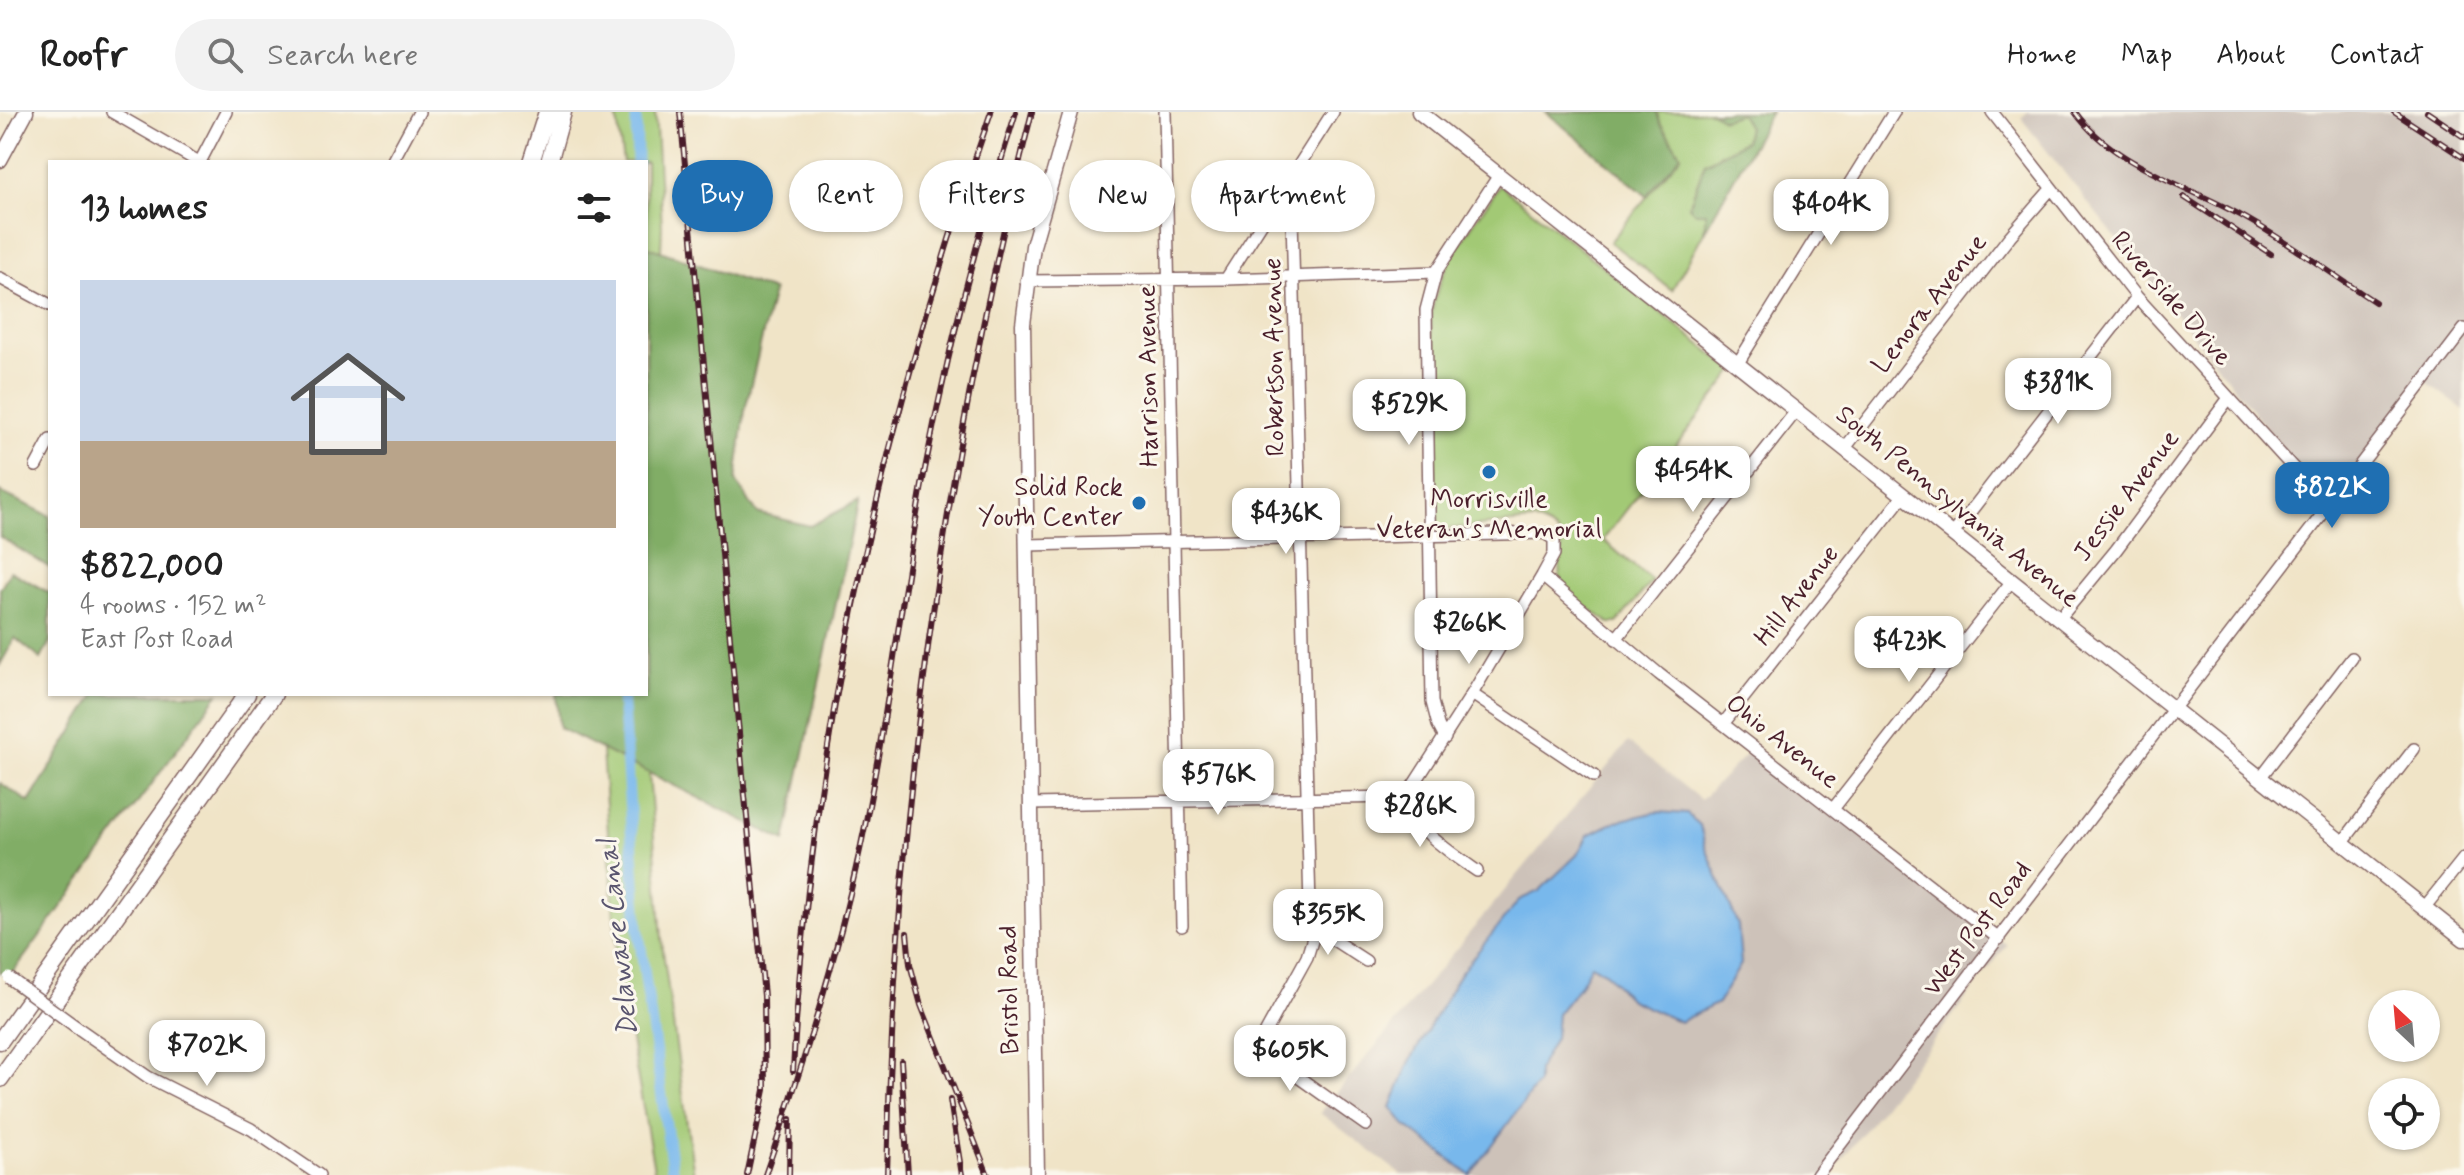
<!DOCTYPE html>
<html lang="en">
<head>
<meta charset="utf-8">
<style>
  :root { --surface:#fff; --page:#f2f2f2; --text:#222; --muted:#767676; --line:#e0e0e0; --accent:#1f6fb2 }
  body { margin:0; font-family:Mynerve,sans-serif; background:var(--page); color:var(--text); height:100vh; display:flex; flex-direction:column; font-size:30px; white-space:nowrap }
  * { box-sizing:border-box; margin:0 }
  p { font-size:26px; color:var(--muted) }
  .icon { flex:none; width:44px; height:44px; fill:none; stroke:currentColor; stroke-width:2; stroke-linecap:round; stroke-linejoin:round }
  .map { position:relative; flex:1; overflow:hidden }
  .drawer { position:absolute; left:48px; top:48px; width:600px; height:536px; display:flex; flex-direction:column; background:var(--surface); border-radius:0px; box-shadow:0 2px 6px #0004 }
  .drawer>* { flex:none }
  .top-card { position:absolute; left:672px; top:48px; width:760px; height:72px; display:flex; gap:16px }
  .needle { width:52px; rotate:334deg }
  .tools { position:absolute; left:2368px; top:878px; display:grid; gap:16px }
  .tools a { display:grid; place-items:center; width:72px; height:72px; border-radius:50%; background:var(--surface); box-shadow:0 2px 6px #0004; font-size:40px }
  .price { position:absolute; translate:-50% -68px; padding:0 18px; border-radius:16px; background:#fff; color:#222; font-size:26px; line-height:52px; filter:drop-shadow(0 2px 4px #0008) }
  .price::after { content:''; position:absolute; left:50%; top:48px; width:24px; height:18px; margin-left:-12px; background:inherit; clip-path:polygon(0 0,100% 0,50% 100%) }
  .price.selected { background:var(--accent); color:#fff }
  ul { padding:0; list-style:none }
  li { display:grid; align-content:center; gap:16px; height:424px; padding:0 32px }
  li span { display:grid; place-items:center; height:248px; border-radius:0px; color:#555 }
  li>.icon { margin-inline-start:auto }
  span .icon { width:144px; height:144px; fill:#fffc; stroke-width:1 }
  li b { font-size:34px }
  h2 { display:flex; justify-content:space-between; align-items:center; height:96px; padding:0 32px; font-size:34px }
  .tag { padding:0 28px; border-radius:36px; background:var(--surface); box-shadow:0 2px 6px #0004; font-size:28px; line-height:72px }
  .tag.selected { background:var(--accent); color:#fff }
  header { display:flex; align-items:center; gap:48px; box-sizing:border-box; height:112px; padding:0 40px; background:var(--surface); border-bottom:2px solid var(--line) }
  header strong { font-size:38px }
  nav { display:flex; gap:44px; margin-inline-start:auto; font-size:28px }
  .search { width:560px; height:72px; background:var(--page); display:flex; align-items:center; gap:20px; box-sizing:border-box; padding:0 28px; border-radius:44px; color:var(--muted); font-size:30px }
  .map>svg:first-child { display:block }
</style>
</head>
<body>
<header>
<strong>Roofr</strong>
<div class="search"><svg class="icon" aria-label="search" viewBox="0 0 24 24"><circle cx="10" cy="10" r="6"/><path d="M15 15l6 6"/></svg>Search here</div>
<nav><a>Home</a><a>Map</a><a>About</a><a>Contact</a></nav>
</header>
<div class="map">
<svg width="2464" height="1063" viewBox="0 0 2464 1063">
  <rect width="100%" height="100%" fill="#fbf7ec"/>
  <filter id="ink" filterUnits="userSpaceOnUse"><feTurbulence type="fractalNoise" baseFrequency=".0125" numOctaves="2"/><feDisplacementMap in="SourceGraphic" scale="16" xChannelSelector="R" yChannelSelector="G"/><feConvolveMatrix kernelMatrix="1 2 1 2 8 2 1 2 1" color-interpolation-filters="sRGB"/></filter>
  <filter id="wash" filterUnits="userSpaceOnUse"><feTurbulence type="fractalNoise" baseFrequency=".006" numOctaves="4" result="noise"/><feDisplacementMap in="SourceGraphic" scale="32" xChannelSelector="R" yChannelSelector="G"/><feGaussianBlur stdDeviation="1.8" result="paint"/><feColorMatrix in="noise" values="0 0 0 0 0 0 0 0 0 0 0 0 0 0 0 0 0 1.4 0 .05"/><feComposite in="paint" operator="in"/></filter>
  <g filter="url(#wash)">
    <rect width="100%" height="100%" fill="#f0e4c7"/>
    <path fill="#cdc2b9" d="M2028 0H2464V298L2425 269 2328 394 2021 6Z
      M1628 630 1701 688 1753 635 2007 833 1830 1063H1402L1320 1001Z"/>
    <path fill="#a2c974" stroke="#767450" stroke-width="2" d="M616 0H655L662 114 651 402 646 624 663 839 694 1063H655L618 855 601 626 646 582V50H623Z
      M1657 0H1711L1723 7 1740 2 1748 15 1745 29 1705 51 1689 94 1706 100 1704 120 1672 178 1610 130 1681 43 1660 11Z
      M1500 73 1734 259 1603 428 1652 469 1617 511H1609C1595 500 1574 489 1565 475 1546 449 1585 424 1534 409L1445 417 1439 415 1436 409 1431 206C1437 154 1472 115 1500 73Z"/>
    <path fill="#81ad66" stroke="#666648" stroke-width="2" d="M1546 0H1657L1660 11 1681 43 1647 84Z
      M1711 0H1771L1704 120 1706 100H1695L1689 95 1705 51 1745 29 1748 15 1740 2 1723 7Z
      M646 134 773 179 745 298 736 369 757 401 810 414 858 389 785 729 559 616 556 582H646Z
      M0 380 50 404V456L0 425Z
      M10 459 50 481V530L41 547 15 526 0 553V477Z
      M96 582H218L9 866 0 860V671L29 690Z"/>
    <path fill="#78b8ec" stroke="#616c8c" stroke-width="2" d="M1657 700 1687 702 1700 713 1705 734 1738 813 1741 852 1718 891 1680 910 1630 888 1606 861 1591 853 1578 876 1557 902 1555 926 1538 958V971L1470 1063 1406 1014 1391 995 1409 951 1459 863 1519 788 1539 779 1577 743 1588 723 1617 709Z"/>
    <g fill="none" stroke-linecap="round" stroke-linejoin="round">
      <path stroke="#78b8ec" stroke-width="11" d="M636 0 637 50
        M622 582 638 815 673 1063"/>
    </g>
  </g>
  <g filter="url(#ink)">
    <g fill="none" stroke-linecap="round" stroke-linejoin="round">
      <defs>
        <path id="minor" d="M112 0 199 50
          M1165 0 1182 814
          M1992 0 2137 185 2328 394
          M200 50 226 0
          M392 50 419 0
          M1291 66 1310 796 1317 813 1307 845 1257 936 1366 1013
          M0 166 50 193
          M1226 167 1333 0
          M1026 169 1226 167 1436 160
          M1738 251 1894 0
          M1845 336 2010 124 2051 77
          M36 354 50 328
          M1953 422 2137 185
          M1027 433 1544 421 1554 427V442L1542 464 1472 582 1411 677 1405 682 1394 685 1031 692
          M1542 464 1659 562 1999 827
          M2059 507 2116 438 2229 286
          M1616 527 1797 298
          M1472 582 1594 664
          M1723 612 1904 383
          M1445 626 1438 613 1432 590 1426 198 1436 160 1499 63
          M2260 666 2352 546
          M1402 683C1414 717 1448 739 1477 759
          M1833 697 2012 469
          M2342 731 2414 637
          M2424 796 2464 746
          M1317 813 1329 825 1366 849
          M75 914 148 965 251 1017 319 1063
          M1817 1063 2464 217"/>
        <path id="major" d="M1419 0 2464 827
          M0 48 26 0
          M1037 1063 1023 212 1033 134 1071 0"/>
        <path id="highway" d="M531 50 547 0
          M549 50 563 0
          M0 929 247 582
          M0 967 274 582"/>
      </defs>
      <use href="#minor" stroke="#846462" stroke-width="14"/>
      <use href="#major" stroke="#846462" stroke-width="17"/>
      <use href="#highway" stroke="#846462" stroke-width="19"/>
      <use href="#minor" stroke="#fff" stroke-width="11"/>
      <use href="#major" stroke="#fff" stroke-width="14"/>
      <use href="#highway" stroke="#fff" stroke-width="16"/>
      <defs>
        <path id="rail" d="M680 0 764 884 765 978 747 1063
          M2075 0C2113 53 2184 72 2240 103 2286 128 2330 161 2375 190
          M2394 0 2464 46
          M2427 0 2464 25
          M2184 85 2271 142
          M907 821 910 852 921 893 988 1063
          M901 949 908 1063
          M793 959C810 630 883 311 991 0
          M950 988 962 1063
          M765 1063C802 956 836 849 860 738 887 612 901 484 925 357 948 236 979 118 1016 0
          M789 1063 790 1007
          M887 1063C894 704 944 347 1032 0"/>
      </defs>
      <use href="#rail" stroke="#4a1f2b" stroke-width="6"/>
      <use href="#rail" stroke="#fbf7ec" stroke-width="3" stroke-dasharray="9" stroke-linecap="butt"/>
      <defs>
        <path id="minor-bridge" d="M9 866 75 914"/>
      </defs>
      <use href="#minor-bridge" stroke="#846462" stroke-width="14" stroke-linecap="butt"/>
      <use href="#minor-bridge" stroke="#fff" stroke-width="11"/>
    </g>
  </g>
  <g fill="#1f6fb2" stroke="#fbf7ec" stroke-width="3">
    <circle cx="1489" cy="360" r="8"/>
    <circle cx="1139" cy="391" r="8"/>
  </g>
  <g text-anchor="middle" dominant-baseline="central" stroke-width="6" stroke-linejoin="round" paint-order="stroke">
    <g font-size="26" fill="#4a1f2b" stroke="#fbf7ec">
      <text transform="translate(2171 187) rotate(49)">Riverside Drive</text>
      <text transform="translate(1930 192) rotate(-52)">Lenora Avenue</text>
      <text transform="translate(1275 245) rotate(-91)">Robertson Avenue</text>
      <text transform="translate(1149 264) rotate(-91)">Harrison Avenue</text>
      <text transform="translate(2127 384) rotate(-53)">Jessie Avenue</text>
      <text transform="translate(1957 395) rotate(39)">South Pennsylvania Avenue</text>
      <text transform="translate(1797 484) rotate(-52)">Hill Avenue</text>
      <text transform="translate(1782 630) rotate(38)">Ohio Avenue</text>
      <text transform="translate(1978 817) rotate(-53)">West Post Road</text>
      <text transform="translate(1010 878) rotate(-91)">Bristol Road</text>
    </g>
    <g font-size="26" fill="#4a1f2b" stroke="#fbf7ec" text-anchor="end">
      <text x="1123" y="376">Solid Rock<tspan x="1123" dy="30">Youth Center</tspan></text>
      <text x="1489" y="388" text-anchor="middle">Morrisville<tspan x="1489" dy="30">Veteran's Memorial</tspan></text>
    </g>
    <g font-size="28" font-style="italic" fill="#5a556f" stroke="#fbf7ec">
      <text transform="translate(619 826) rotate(-96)">Delaware Canal</text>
    </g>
  </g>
</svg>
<div class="tools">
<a><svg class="needle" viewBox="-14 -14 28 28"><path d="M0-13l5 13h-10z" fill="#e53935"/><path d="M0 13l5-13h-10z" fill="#767676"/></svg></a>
<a><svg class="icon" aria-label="locate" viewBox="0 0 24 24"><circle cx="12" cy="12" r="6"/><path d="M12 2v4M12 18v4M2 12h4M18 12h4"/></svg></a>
</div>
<b class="price" style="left:1831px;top:135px">$404K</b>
<b class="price" style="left:2058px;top:314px">$381K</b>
<b class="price" style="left:1409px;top:335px">$529K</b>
<b class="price" style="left:1693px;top:402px">$454K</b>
<b class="price selected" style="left:2332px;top:418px">$822K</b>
<b class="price" style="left:1286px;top:444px">$436K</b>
<b class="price" style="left:1469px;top:554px">$266K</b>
<b class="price" style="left:1909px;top:572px">$423K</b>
<b class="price" style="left:1218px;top:705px">$576K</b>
<b class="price" style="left:1420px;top:737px">$286K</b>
<b class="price" style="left:1328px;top:845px">$355K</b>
<b class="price" style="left:207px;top:976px">$702K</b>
<b class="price" style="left:1290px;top:981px">$605K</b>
<div class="top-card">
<a class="tag selected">Buy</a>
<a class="tag">Rent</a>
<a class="tag">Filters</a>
<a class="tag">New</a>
<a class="tag">Apartment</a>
</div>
<section class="drawer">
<h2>13 homes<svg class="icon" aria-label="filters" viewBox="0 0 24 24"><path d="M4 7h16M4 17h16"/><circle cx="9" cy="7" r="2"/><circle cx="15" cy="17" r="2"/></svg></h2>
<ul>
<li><span style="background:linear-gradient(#c9d6e8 65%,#b9a48a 0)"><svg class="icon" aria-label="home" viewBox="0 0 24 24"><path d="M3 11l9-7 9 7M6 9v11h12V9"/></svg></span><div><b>$822,000</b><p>4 rooms · 152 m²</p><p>East Post Road</p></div></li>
</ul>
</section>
</div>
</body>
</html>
